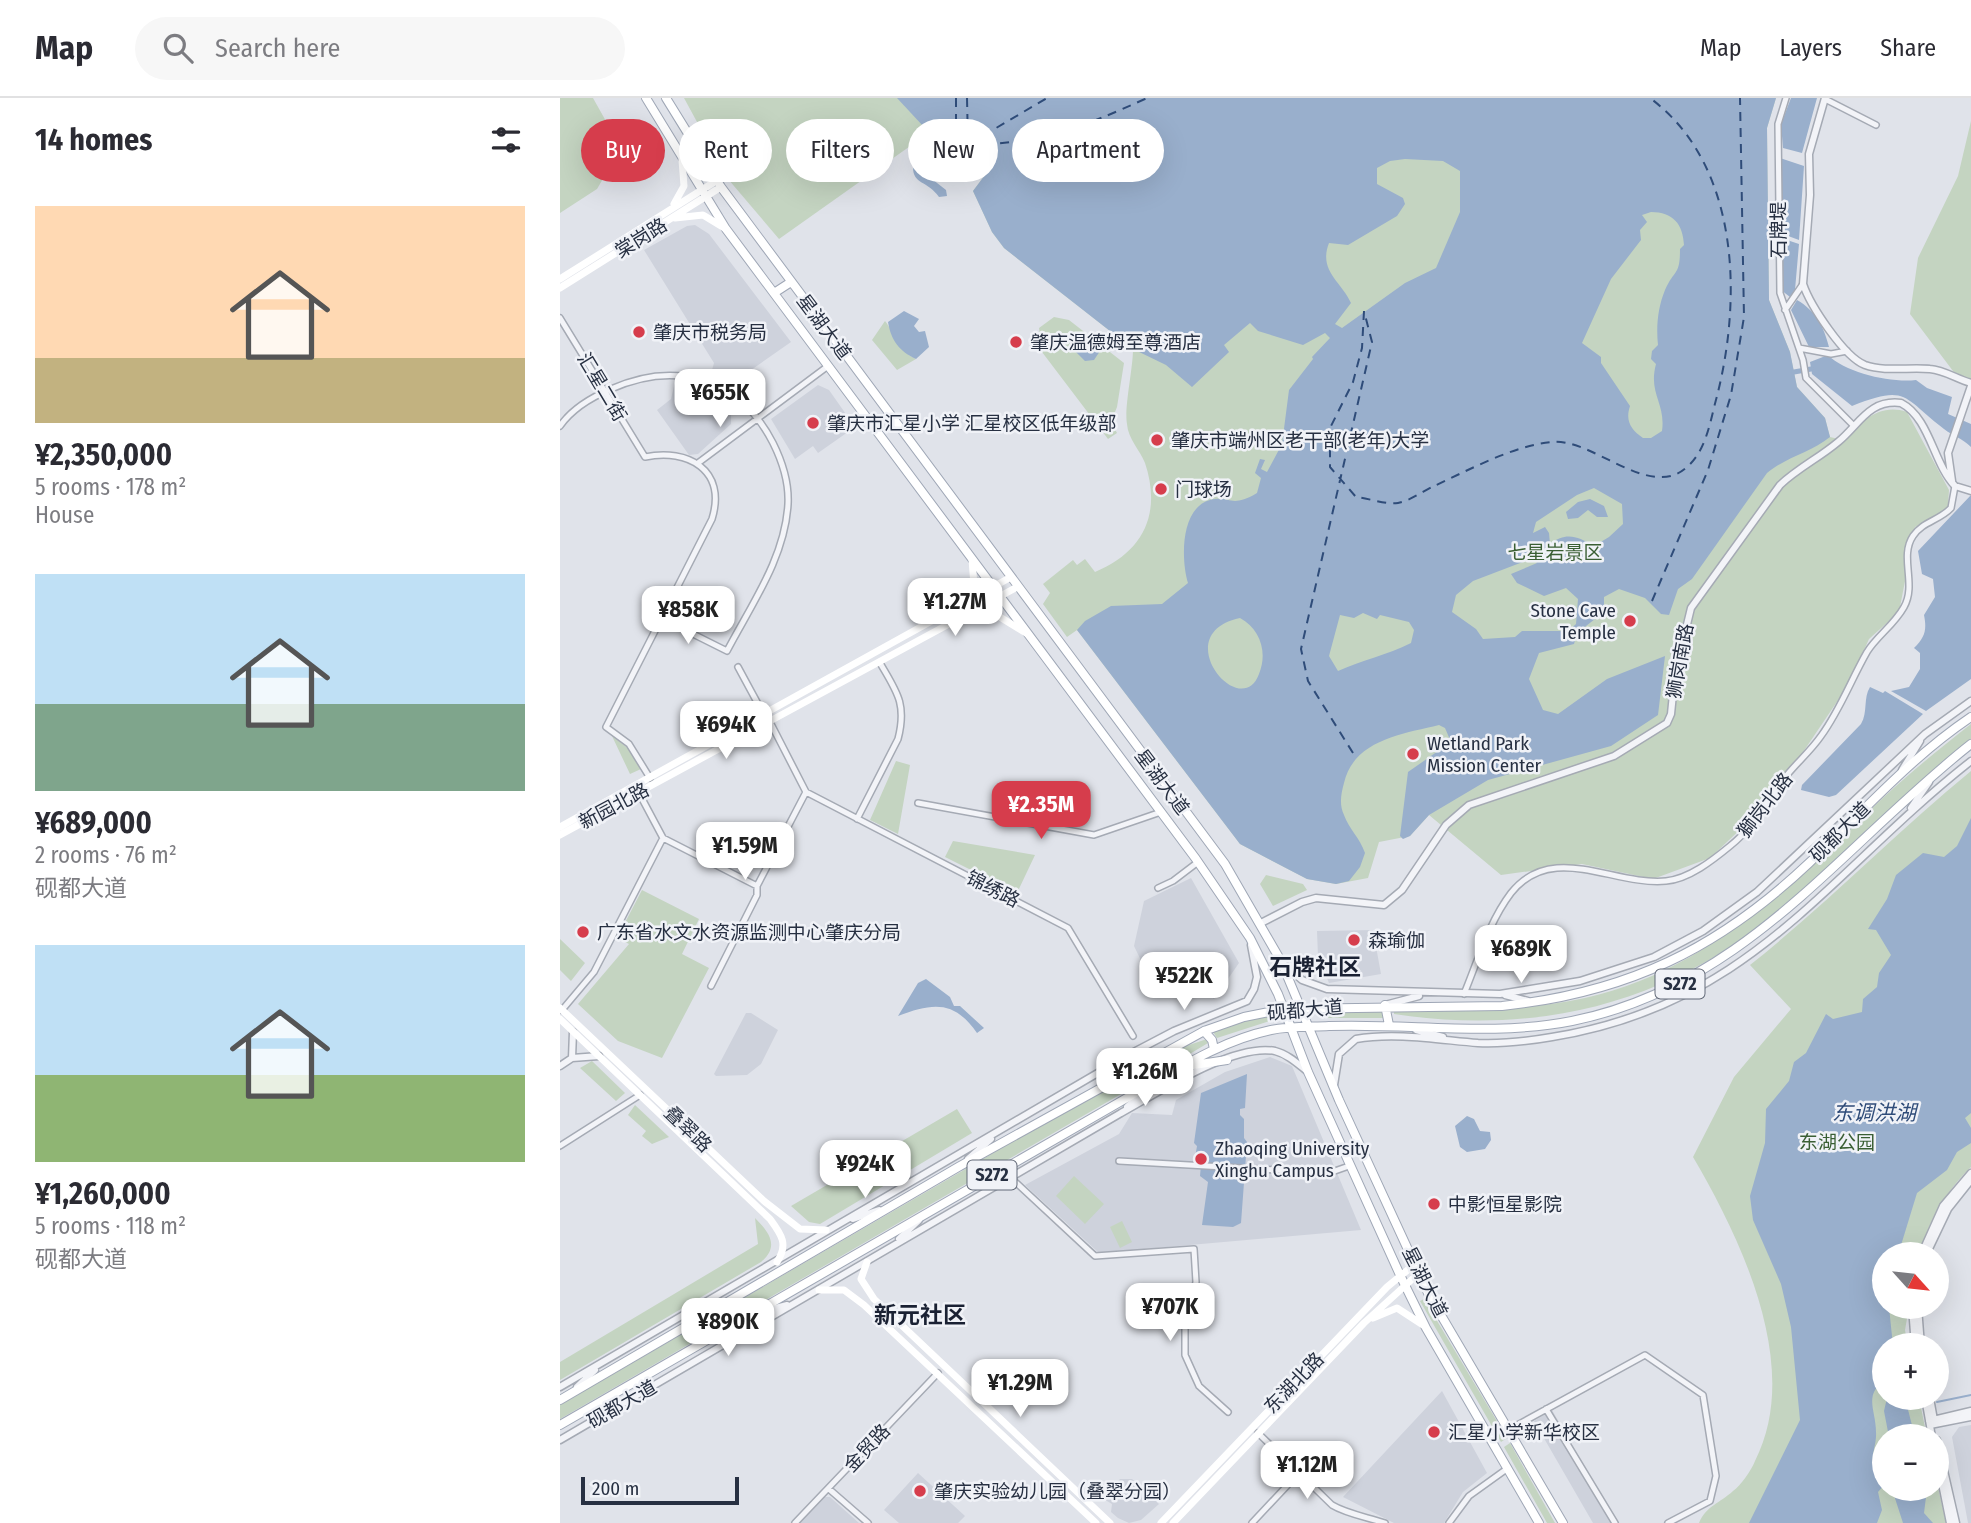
<!DOCTYPE html>
<html lang="en">
<head>
<meta charset="utf-8">
<style>
  :root { --surface:#fff; --page:#f7f7f7; --text:#2b2b33; --muted:#7c7c81; --line:#e1e1e2; --accent:#d63d4c }
  body { margin:0; font-family:"Fira Sans Condensed","Noto Sans SC",sans-serif; background:var(--page); color:var(--text); height:100vh; display:flex; flex-direction:column; font-size:26px; white-space:nowrap }
  * { box-sizing:border-box; margin:0 }
  p { font-size:23px; color:var(--muted) }
  .icon { flex:none; width:38px; height:38px; fill:none; stroke:currentColor; stroke-width:2; stroke-linecap:round; stroke-linejoin:round }
  .map { position:relative; flex:1; overflow:hidden }
  .panel { display:flex; flex-direction:column; background:var(--surface); width:560px }
  .panel>* { flex:none }
  .top-card { position:absolute; left:21px; top:21px; width:665px; height:63px; display:flex; gap:14px }
  .needle { width:46px; rotate:117deg }
  .controls { position:absolute; left:1312px; top:1144px; display:grid; gap:14px }
  .controls a { display:grid; place-items:center; width:77px; height:77px; border-radius:50%; background:var(--surface); box-shadow:0 7px 28px #0002; font-size:35px }
  .scale { position:absolute; left:21px; bottom:18px; width:158px; box-sizing:border-box; padding-left:7px; border:4px solid #273042; border-top:0; font-size:19px; line-height:24px; white-space:nowrap; color:#273042; -webkit-text-stroke:5px #f0f2f7; paint-order:stroke }
  .price { position:absolute; translate:-50% -60px; padding:0 16px; border-radius:14px; background:#fff; color:#222; font-size:23px; line-height:46px; filter:drop-shadow(0 2px 4px #0008) }
  .price::after { content:''; position:absolute; left:50%; top:42px; width:21px; height:16px; margin-left:-10px; background:inherit; clip-path:polygon(0 0,100% 0,50% 100%) }
  .price.active { background:var(--accent); color:#fff }
  ul { padding:0; list-style:none }
  li { display:grid; align-content:center; gap:14px; height:371px; padding:0 35px }
  li span { display:grid; place-items:center; height:217px; border-radius:0px; color:#555 }
  li>.icon { margin-inline-start:auto }
  span .icon { width:126px; height:126px; fill:#fffc; stroke-width:1 }
  li b { font-size:30px }
  h2 { display:flex; justify-content:space-between; align-items:center; height:84px; padding:0 35px; font-size:30px }
  .pill { padding:0 24px; border-radius:32px; background:var(--surface); box-shadow:0 7px 28px #0002; font-size:24px; line-height:63px }
  .pill.active { background:var(--accent); color:#fff }
  header { display:flex; align-items:center; gap:42px; box-sizing:border-box; height:98px; padding:0 35px; background:var(--surface); border-bottom:2px solid var(--line) }
  header strong { font-size:33px }
  nav { display:flex; gap:38px; margin-inline-start:auto; font-size:24px }
  .search { width:490px; height:63px; background:var(--page); display:flex; align-items:center; gap:18px; box-sizing:border-box; padding:0 24px; border-radius:38px; color:var(--muted); font-size:26px }
  main { display:flex; flex:1; min-height:0 }
  .map>svg:first-child { display:block }
</style>
</head>
<body>
<header>
<strong>Map</strong>
<div class="search"><svg class="icon" aria-label="search" viewBox="0 0 24 24"><circle cx="10" cy="10" r="6"/><path d="M15 15l6 6"/></svg>Search here</div>
<nav><a>Map</a><a>Layers</a><a>Share</a></nav>
</header>
<main>
<section class="panel">
<h2>14 homes<svg class="icon" aria-label="filters" viewBox="0 0 24 24"><path d="M4 7h16M4 17h16"/><circle cx="9" cy="7" r="2"/><circle cx="15" cy="17" r="2"/></svg></h2>
<ul>
<li><span style="background:linear-gradient(#ffd9b3 70%,#c2b280 0)"><svg class="icon" aria-label="home" viewBox="0 0 24 24"><path d="M3 11l9-7 9 7M6 9v11h12V9"/></svg></span><div><b>¥2,350,000</b><p>5 rooms · 178 m²</p><p>House</p></div></li>
<li><span style="background:linear-gradient(#bfe0f5 60%,#7fa58c 0)"><svg class="icon" aria-label="home" viewBox="0 0 24 24"><path d="M3 11l9-7 9 7M6 9v11h12V9"/></svg></span><div><b>¥689,000</b><p>2 rooms · 76 m²</p><p>砚都大道</p></div></li>
<li><span style="background:linear-gradient(#bfe0f5 60%,#8fb573 0)"><svg class="icon" aria-label="home" viewBox="0 0 24 24"><path d="M3 11l9-7 9 7M6 9v11h12V9"/></svg></span><div><b>¥1,260,000</b><p>5 rooms · 118 m²</p><p>砚都大道</p></div></li>
</ul>
</section>
<div class="map">
<svg width="1411" height="1425" viewBox="0 0 1411 1425">
  <rect width="100%" height="100%" fill="#e0e3ea"/>
  <path fill="#ced2dc" d="M135 127 149 136 231 244 181 279 172 291 150 279 154 265 84 152 127 128Z
    M115 284 144 292 171 305V326L138 356 129 357 97 312 111 301Z
    M258 287 269 292 295 329 258 355 253 348 235 361 211 321Z
    M631 780 679 865 654 901 617 878 594 889 574 848 584 803Z
    M813 832 821 876 769 885 758 858 757 833Z
    M186 915H191L218 932 201 966 187 977 156 978 154 976Z
    M710 959 732 968 801 1132 539 1155 465 1087 559 1036 572 1015 612 1017 616 1002 665 974Z
    M882 1293 927 1375 903 1394 884 1425H834L783 1399Z
    M992 1312 1057 1425H1033L974 1323Z
    M1411 1327V1425H1408L1392 1339 1399 1329Z
    M358 1375 405 1418 398 1425H339L324 1412Z
    M560 1381H572L599 1406 581 1422 569 1425 558 1420 551 1414 552 1406 542 1400Z
    M262 1399H270L299 1425H239Z"/>
  <path fill="#c4d4c1" d="M0 0H33L61 50 37 91 0 115Z
    M124 0H1216L1207 30 1209 202 1230 254 1237 289 1265 320 1270 339 1283 342C1303 323 1319 305 1347 314L1389 392 1388 408 1375 420 1355 429 1345 455 1346 478 1339 514 1309 541 1289 586 1237 663 1185 727 1150 760 1093 781 1022 766 941 777 869 717 850 738 819 744 808 780 776 786 747 781 680 746 517 532 507 539 483 506 490 495 483 486 513 462 517 467 525 461 535 474C583 454 602 416 585 365 580 352 568 341 567 326 564 310 573 271 573 251L444 150 432 134 413 93 428 73 424 53 413 48 389 56 370 34 219 141 168 81Z
    M1411 23V282L1396 277 1350 216 1358 160 1398 78Z
    M494 219 509 222 564 265 557 309 551 324 557 335 548 341 482 254 479 230Z
    M325 223C336 237 335 250 356 261L337 272 312 242Z
    M1411 626V642C1348 692 1294 750 1233 802 1117 902 986 939 834 916V912C898 911 962 914 1025 900 1150 872 1235 782 1325 698 1353 672 1382 649 1411 626Z
    M52 638 69 651 81 671 70 676Z
    M336 663 350 667 338 736 310 722Z
    M1411 673V1069C1385 1094 1370 1123 1358 1157H1325V1209H1349L1345 1232 1348 1248H1325V1300H1359L1367 1339H1325V1391H1377V1385L1386 1425H1139C1146 1408 1160 1405 1173 1393 1181 1387 1191 1373 1195 1363 1243 1269 1181 1141 1133 1059L1174 979 1231 911 1190 867C1267 806 1335 735 1411 673Z
    M393 743 475 757 457 795 385 759Z
    M706 777 743 786 747 792 713 808 700 786Z
    M82 792 139 821 122 856 149 870 102 960 58 943 18 906 69 846 57 840Z
    M0 841 25 865 11 883 0 872Z
    M765 913H824L825 920H767Z
    M710 915 713 922 657 940 653 934Z
    M647 941 648 945 618 963 0 1321V1307L555 984 611 953Z
    M32 963 65 995 56 1003 20 970Z
    M75 1007 109 1039 92 1046 82 1038 86 1033 68 1017Z
    M397 1011 412 1035 260 1126 249 1124 231 1108Z
    M514 1078 544 1106 525 1126 496 1098Z
    M195 1120C209 1134 220 1148 201 1164L0 1282V1264L198 1146Z
    M562 1123 572 1144 560 1150 550 1129Z
    M864 1201 947 1340 941 1344 860 1203Z
    M950 1345 995 1425H987L944 1349Z"/>
  <path fill="#99afcc" fill-rule="evenodd" d="M337 0H1216L1207 30 1209 202 1230 254 1237 289 1265 320 1270 339C1250 355 1226 359 1207 375L1132 481 1118 491 1109 517 1101 516 1085 500 1059 491 1044 499V514L1017 535 1014 546 979 555 969 581 983 612 998 616 1047 581 1105 558 1098 617 1051 648 928 682 869 717 850 738 843 741 840 738 848 674 891 644 885 630 879 627C842 636 794 642 784 685 781 696 779 706 784 717 789 731 800 740 805 755L800 769 789 783 776 786 747 781 680 746 517 532 525 523 551 508 602 506 628 485C621 462 620 410 650 402 671 397 670 411 697 395L701 380 695 375 700 361 705 362 701 371 707 374 722 346 729 292 753 261 752 259 770 240 765 235 743 247 698 233 690 225 664 247 669 254 632 289 606 267 573 251 444 150 432 134 413 93 428 73 424 53 413 48 389 56ZM845 61 883 63 900 73V114L876 170 845 185 782 230 775 226 791 205C782 184 758 173 769 145L788 147 837 118 845 106 843 100 817 86V70L830 63ZM1091 114C1113 114 1123 126 1124 147L1120 151C1120 178 1115 170 1105 192 1098 209 1096 228 1098 247L1092 253 1091 261 1096 266C1088 296 1106 305 1102 333L1091 340H1083C1071 332 1065 323 1070 308L1041 265V259L1022 245 1051 181 1081 142 1080 132 1087 124 1082 117ZM1034 390 1062 406 1063 426 1049 439 1034 448C1017 438 1006 434 990 446L989 435 985 429 973 435 976 424 1017 397ZM973 460 977 465 951 476 957 485 984 498 1006 490 1018 501 1016 526 1008 533H962L955 539 923 541 916 531 892 514 896 497 913 483ZM803 515 817 521 820 517 849 524 854 532 851 545C827 557 802 562 778 573L769 558 780 517 794 520ZM680 520C700 531 708 554 699 576 681 625 606 536 680 520Z
    M1231 0H1257L1242 55 1223 50 1221 26Z
    M355 56 363 60V74L386 92 387 98 379 99C365 79 347 89 355 56Z
    M1220 60 1244 68 1239 142 1220 135Z
    M1221 140 1239 146 1235 192 1230 199 1221 192Z
    M1237 202C1256 213 1264 229 1269 249H1249L1231 212Z
    M344 213 359 221 354 228 359 234 365 233 369 249 356 261C339 253 331 242 328 224Z
    M523 236 542 250 534 262 525 263 515 253V244Z
    M1268 257C1286 275 1331 285 1356 282L1367 290 1392 299 1388 316 1411 326V349C1402 340 1393 338 1384 331 1342 299 1348 286 1292 308L1252 276 1250 264Z
    M1411 397V581L1366 613 1331 593 1349 589 1360 571V555L1354 550C1365 539 1367 532 1364 517L1375 499 1373 481 1362 476 1358 453Z
    M1030 401 1044 408 1048 419H1037L1028 412 1018 420 1008 421 1006 414 1018 404Z
    M1310 589 1323 595 1325 593 1363 616 1276 697 1269 699 1241 692 1242 687 1301 626C1308 614 1303 600 1310 589Z
    M1411 720V1015L1405 1020 1411 1030V1045L1397 1054 1387 1072 1357 1095 1338 1157H1325V1209H1329L1333 1248H1325V1282C1303 1297 1316 1312 1316 1334 1317 1348 1309 1359 1315 1373H1324L1325 1359V1386L1318 1394 1322 1412 1317 1425H1189L1240 1322 1231 1229 1221 1186 1193 1122 1190 1098 1205 1045 1206 1011 1229 983 1234 964 1246 955 1266 916 1273 921 1302 914 1303 901 1317 889 1319 875 1331 857 1316 832 1308 831 1327 801 1336 777 1363 755 1384 759 1397 748Z
    M366 881 390 899 394 908H400L424 930 417 935C394 902 373 905 338 918L358 885Z
    M687 976 685 1010 680 1011V1017L684 1021V1040L687 1044 681 1125 673 1129 642 1127 648 1084 640 1078 641 1067 634 1066 637 1048 634 1045 641 995Z
    M907 1018 914 1021 920 1033 930 1034 931 1042 925 1051 907 1054 900 1049 895 1028Z
    M1327 1300H1345L1355 1339H1329L1324 1313Z
    M1332 1391H1367L1364 1415 1373 1425H1343Z"/>
  <g fill="none" stroke-linecap="round" stroke-linejoin="round">
    <path stroke="#99afcc" stroke-width="2" d="M1377 1304 1411 1297"/>
    <path stroke="#99afcc" stroke-width="5" d="M1234 274 1251 271"/>
    <path stroke="#2f4c79" stroke-width="2" stroke-dasharray="9 7" stroke-linecap="butt" d="M396 0V30L407 46
      M407 0 408 46
      M409 46 487 0
      M408 47C478 46 524 29 587 0
      M804 213 802 250 793 284 770 330V369L796 399C808 400 826 407 838 405 849 403 862 394 872 389 907 373 952 348 991 344 1032 339 1088 402 1126 370 1147 352 1150 323 1157 298 1182 200 1180 67 1090 0
      M1092 503 1148 372 1171 297 1184 219 1180 0
      M793 655 748 583 741 551 812 244 805 217"/>
    <defs>
      <path id="minor" d="M1226 0 1218 26 1220 195 1243 262 1246 280 1293 327
        M1265 1 1316 27
        M1225 212 1243 186
        M0 220 85 359C128 350 167 372 152 421L46 629 69 646 90 680
        M1239 250 1271 256 1287 253
        M0 328C12 311 32 299 51 291 116 262 180 280 213 345 222 363 229 386 228 406 225 460 191 507 167 553L101 520
        M138 365 268 268
        M178 569 204 617
        M210 624 246 694
        M246 694 508 830 573 938
        M79 695 103 740 197 788
        M358 705 534 737 601 714
        M297 721 338 641C347 606 337 594 320 565
        M598 790 613 783 638 764
        M151 888 197 797V788L246 694
        M904 896C918 862 929 824 951 795 992 743 1053 788 1106 783 1129 781 1153 762 1170 748 1194 729 1205 705 1223 682 1235 666 1250 654 1261 638 1280 612 1291 582 1307 554 1317 538 1334 527 1344 509 1357 486 1339 459 1353 438 1362 424 1380 422 1391 410L1395 388
        M2 912 34 874 103 740
        M0 1048 80 997
        M559 1063 769 1075 789 1068
        M451 1080 535 1158 634 1151 636 1184 625 1228V1257L639 1288 668 1314
        M986 1311 1055 1425
        M950 1331 1085 1257 1143 1297 1156 1378 1150 1403 1108 1425
        M698 1335 772 1407C787 1416 807 1419 825 1425
        M269 1391 308 1425
        M235 1425 378 1275
        M692 1425 738 1376
        M889 1425 909 1398 948 1370"/>
      <path id="tertiary" d="M1265 0 1249 56 1250 97 1243 186C1250 207 1284 259 1305 267 1325 274 1349 269 1370 271 1384 272 1397 281 1411 285
        M1392 383 1388 355 1411 288
        M1395 388 1411 393
        M1342 672 1360 643
        M1351 710 1369 684
        M701 825 742 804 756 800 824 807 842 792 886 727 909 707 1054 658 1107 625 1111 616 1115 576 1131 510 1220 387C1238 370 1259 360 1278 344 1299 327 1309 301 1341 305 1370 320 1373 365 1395 388
        M725 867 742 882 767 891 940 896 1020 883 1094 859 1143 833 1197 794 1365 636 1411 603
        M945 897 968 903
        M825 907 859 898
        M856 932 883 939
        M12 960 13 934
        M0 968 12 960 39 958
        M545 976 581 965
        M774 987 779 956 796 941C835 934 880 942 918 945 942 946 969 943 992 939 1192 907 1266 777 1411 663
        M567 1009 585 992
        M408 1061 431 1041
        M293 1121 319 1112
        M339 1141 359 1122
        M1361 1157 1383 1108 1411 1075
        M1366 1157 1388 1111 1411 1082
        M1352 1209 1355 1248
        M1358 1209 1361 1248
        M200 1214 227 1207
        M0 1289 572 955 614 933 687 903 694 891 697 879 691 847
        M17 1289 35 1272
        M1365 1300 1372 1339
        M1370 1300 1374 1322
        M27 1314 57 1307
        M1369 1323 1411 1313
        M1370 1327 1411 1319
        M0 1342 561 1015C598 995 672 945 715 953 727 956 737 965 747 973
        M1377 1342 1396 1425
        M1377 1361 1390 1425"/>
      <path id="primary" d="M86 0 166 131 636 761 690 840 718 896 748 974 840 1177 866 1230 979 1425
        M106 0 161 89 665 766 721 863 779 1002 868 1195 1003 1425
        M214 195 231 184
        M825 907 829 927
        M644 933 652 942 654 951
        M627 968 667 962
        M0 1302 400 1068 644 933 684 919 724 911 942 908C1067 895 1158 851 1249 765 1302 715 1350 660 1411 619
        M0 1327 591 986C629 964 668 941 711 932 730 928 750 929 769 928 851 925 932 939 1012 923 1186 888 1280 749 1411 646"/>
    </defs>
    <use href="#minor" stroke="#a5aab4" stroke-width="8"/>
    <use href="#tertiary" stroke="#a5aab4" stroke-width="9"/>
    <use href="#primary" stroke="#9fa7b6" stroke-width="10"/>
    <use href="#minor" stroke="#f3f4f8" stroke-width="5"/>
    <use href="#tertiary" stroke="#f3f4f8" stroke-width="6"/>
    <path stroke="#fff" stroke-width="7" d="M114 106 124 88 122 62
      M115 120 143 117 166 131
      M0 181 156 83
      M0 190 161 89
      M406 506 414 488 412 461
      M412 517 435 516 466 535
      M0 729 451 479
      M0 737 457 489
      M0 910 204 1103 240 1131 266 1132
      M0 921 210 1121C221 1136 229 1146 217 1164
      M307 1164 301 1181 314 1201 550 1425
      M259 1192H284L304 1207 536 1425
      M813 1220 837 1210 863 1227
      M601 1425 827 1189 855 1166
      M613 1425 804 1225 859 1175"/>
    <use href="#primary" stroke="#fff" stroke-width="8"/>
  </g>
  <g fill="#d63d4c" stroke="#f0f2f7" stroke-width="2.5">
    <circle cx="79" cy="234" r="7"/>
    <circle cx="456" cy="244" r="7"/>
    <circle cx="253" cy="325" r="7"/>
    <circle cx="597" cy="342" r="7"/>
    <circle cx="601" cy="391" r="7"/>
    <circle cx="1070" cy="523" r="7"/>
    <circle cx="853" cy="656" r="7"/>
    <circle cx="23" cy="834" r="7"/>
    <circle cx="794" cy="842" r="7"/>
    <circle cx="641" cy="1061" r="7"/>
    <circle cx="874" cy="1106" r="7"/>
    <circle cx="874" cy="1334" r="7"/>
    <circle cx="360" cy="1393" r="7"/>
  </g>
  <g text-anchor="middle" dominant-baseline="central" stroke-width="5" stroke-linejoin="round" paint-order="stroke">
    <g fill="#f0f2f7" stroke="#636a78" stroke-width="2">
      <rect x="1095.5" y="871.5" width="49" height="29" rx="5"/>
      <rect x="407.5" y="1062.5" width="49" height="29" rx="5"/>
    </g>
    <g font-size="18" font-weight="bold" fill="#273042">
      <text x="1120" y="886">S272</text>
      <text x="432" y="1077">S272</text>
    </g>
    <g font-size="19" fill="#273042" stroke="#f0f2f7">
      <text transform="translate(1218 132) rotate(-90)">石牌堤</text>
      <text transform="translate(81 140) rotate(-32)">棠岗路</text>
      <text transform="translate(264 229) rotate(53)">星湖大道</text>
      <text transform="translate(42 289) rotate(59)">汇星二街</text>
      <text transform="translate(1120 563) rotate(-80)">狮岗南路</text>
      <text transform="translate(602 684) rotate(53)">星湖大道</text>
      <text transform="translate(1205 707) rotate(-52)">獅岗北路</text>
      <text transform="translate(54 708) rotate(-28)">新园北路</text>
      <text transform="translate(1280 734) rotate(-45)">砚都大道</text>
      <text transform="translate(433 791) rotate(27)">锦绣路</text>
      <text transform="translate(745 912) rotate(-5)">砚都大道</text>
      <text transform="translate(128 1031) rotate(44)">叠翠路</text>
      <text transform="translate(865 1184) rotate(63)">星湖大道</text>
      <text transform="translate(734 1285) rotate(-46)">东湖北路</text>
      <text transform="translate(62 1306) rotate(-30)">砚都大道</text>
      <text transform="translate(307 1350) rotate(-47)">金贸路</text>
    </g>
    <g font-size="19" fill="#273042" stroke="#f0f2f7" text-anchor="start">
      <text x="93" y="234">肇庆市税务局</text>
      <text x="470" y="244">肇庆温德姆至尊酒店</text>
      <text x="267" y="325">肇庆市汇星小学 汇星校区低年级部</text>
      <text x="611" y="342">肇庆市端州区老干部(老年)大学</text>
      <text x="615" y="391">门球场</text>
      <text x="1056" y="512" text-anchor="end">Stone Cave<tspan x="1056" dy="22">Temple</tspan></text>
      <text x="867" y="645">Wetland Park<tspan x="867" dy="22">Mission Center</tspan></text>
      <text x="37" y="834">广东省水文水资源监测中心肇庆分局</text>
      <text x="808" y="842">森瑜伽</text>
      <text x="655" y="1050">Zhaoqing University<tspan x="655" dy="22">Xinghu Campus</tspan></text>
      <text x="888" y="1106">中影恒星影院</text>
      <text x="888" y="1334">汇星小学新华校区</text>
      <text x="374" y="1393">肇庆实验幼儿园（叠翠分园）</text>
    </g>
    <g font-size="19" fill="#3a5f34" stroke="#f0f2f7">
      <text x="995" y="454">七星岩景区</text>
      <text x="1277" y="1044">东湖公园</text>
    </g>
    <g font-size="21" font-style="italic" fill="#2f4c79" stroke="#f0f2f7">
      <text x="1314" y="1015">东调洪湖</text>
    </g>
    <g font-size="23" font-weight="bold" fill="#1a2133" stroke="#f0f2f7">
      <text x="755" y="869">石牌社区</text>
      <text x="360" y="1217">新元社区</text>
    </g>
  </g>
</svg>
<div class="controls">
<a><svg class="needle" viewBox="-14 -14 28 28"><path d="M0-13l5 13h-10z" fill="#e53935"/><path d="M0 13l5-13h-10z" fill="#7c7c81"/></svg></a>
<a>+</a>
<a>−</a>
</div>
<div class="scale">200 m</div>
<b class="price" style="left:160px;top:331px">¥655K</b>
<b class="price" style="left:395px;top:540px">¥1.27M</b>
<b class="price" style="left:128px;top:548px">¥858K</b>
<b class="price" style="left:166px;top:663px">¥694K</b>
<b class="price active" style="left:481px;top:743px">¥2.35M</b>
<b class="price" style="left:185px;top:784px">¥1.59M</b>
<b class="price" style="left:961px;top:887px">¥689K</b>
<b class="price" style="left:624px;top:914px">¥522K</b>
<b class="price" style="left:585px;top:1010px">¥1.26M</b>
<b class="price" style="left:305px;top:1102px">¥924K</b>
<b class="price" style="left:610px;top:1245px">¥707K</b>
<b class="price" style="left:168px;top:1260px">¥890K</b>
<b class="price" style="left:460px;top:1321px">¥1.29M</b>
<b class="price" style="left:747px;top:1403px">¥1.12M</b>
<div class="top-card">
<a class="pill active">Buy</a>
<a class="pill">Rent</a>
<a class="pill">Filters</a>
<a class="pill">New</a>
<a class="pill">Apartment</a>
</div>
</div>
</main>
</body>
</html>
